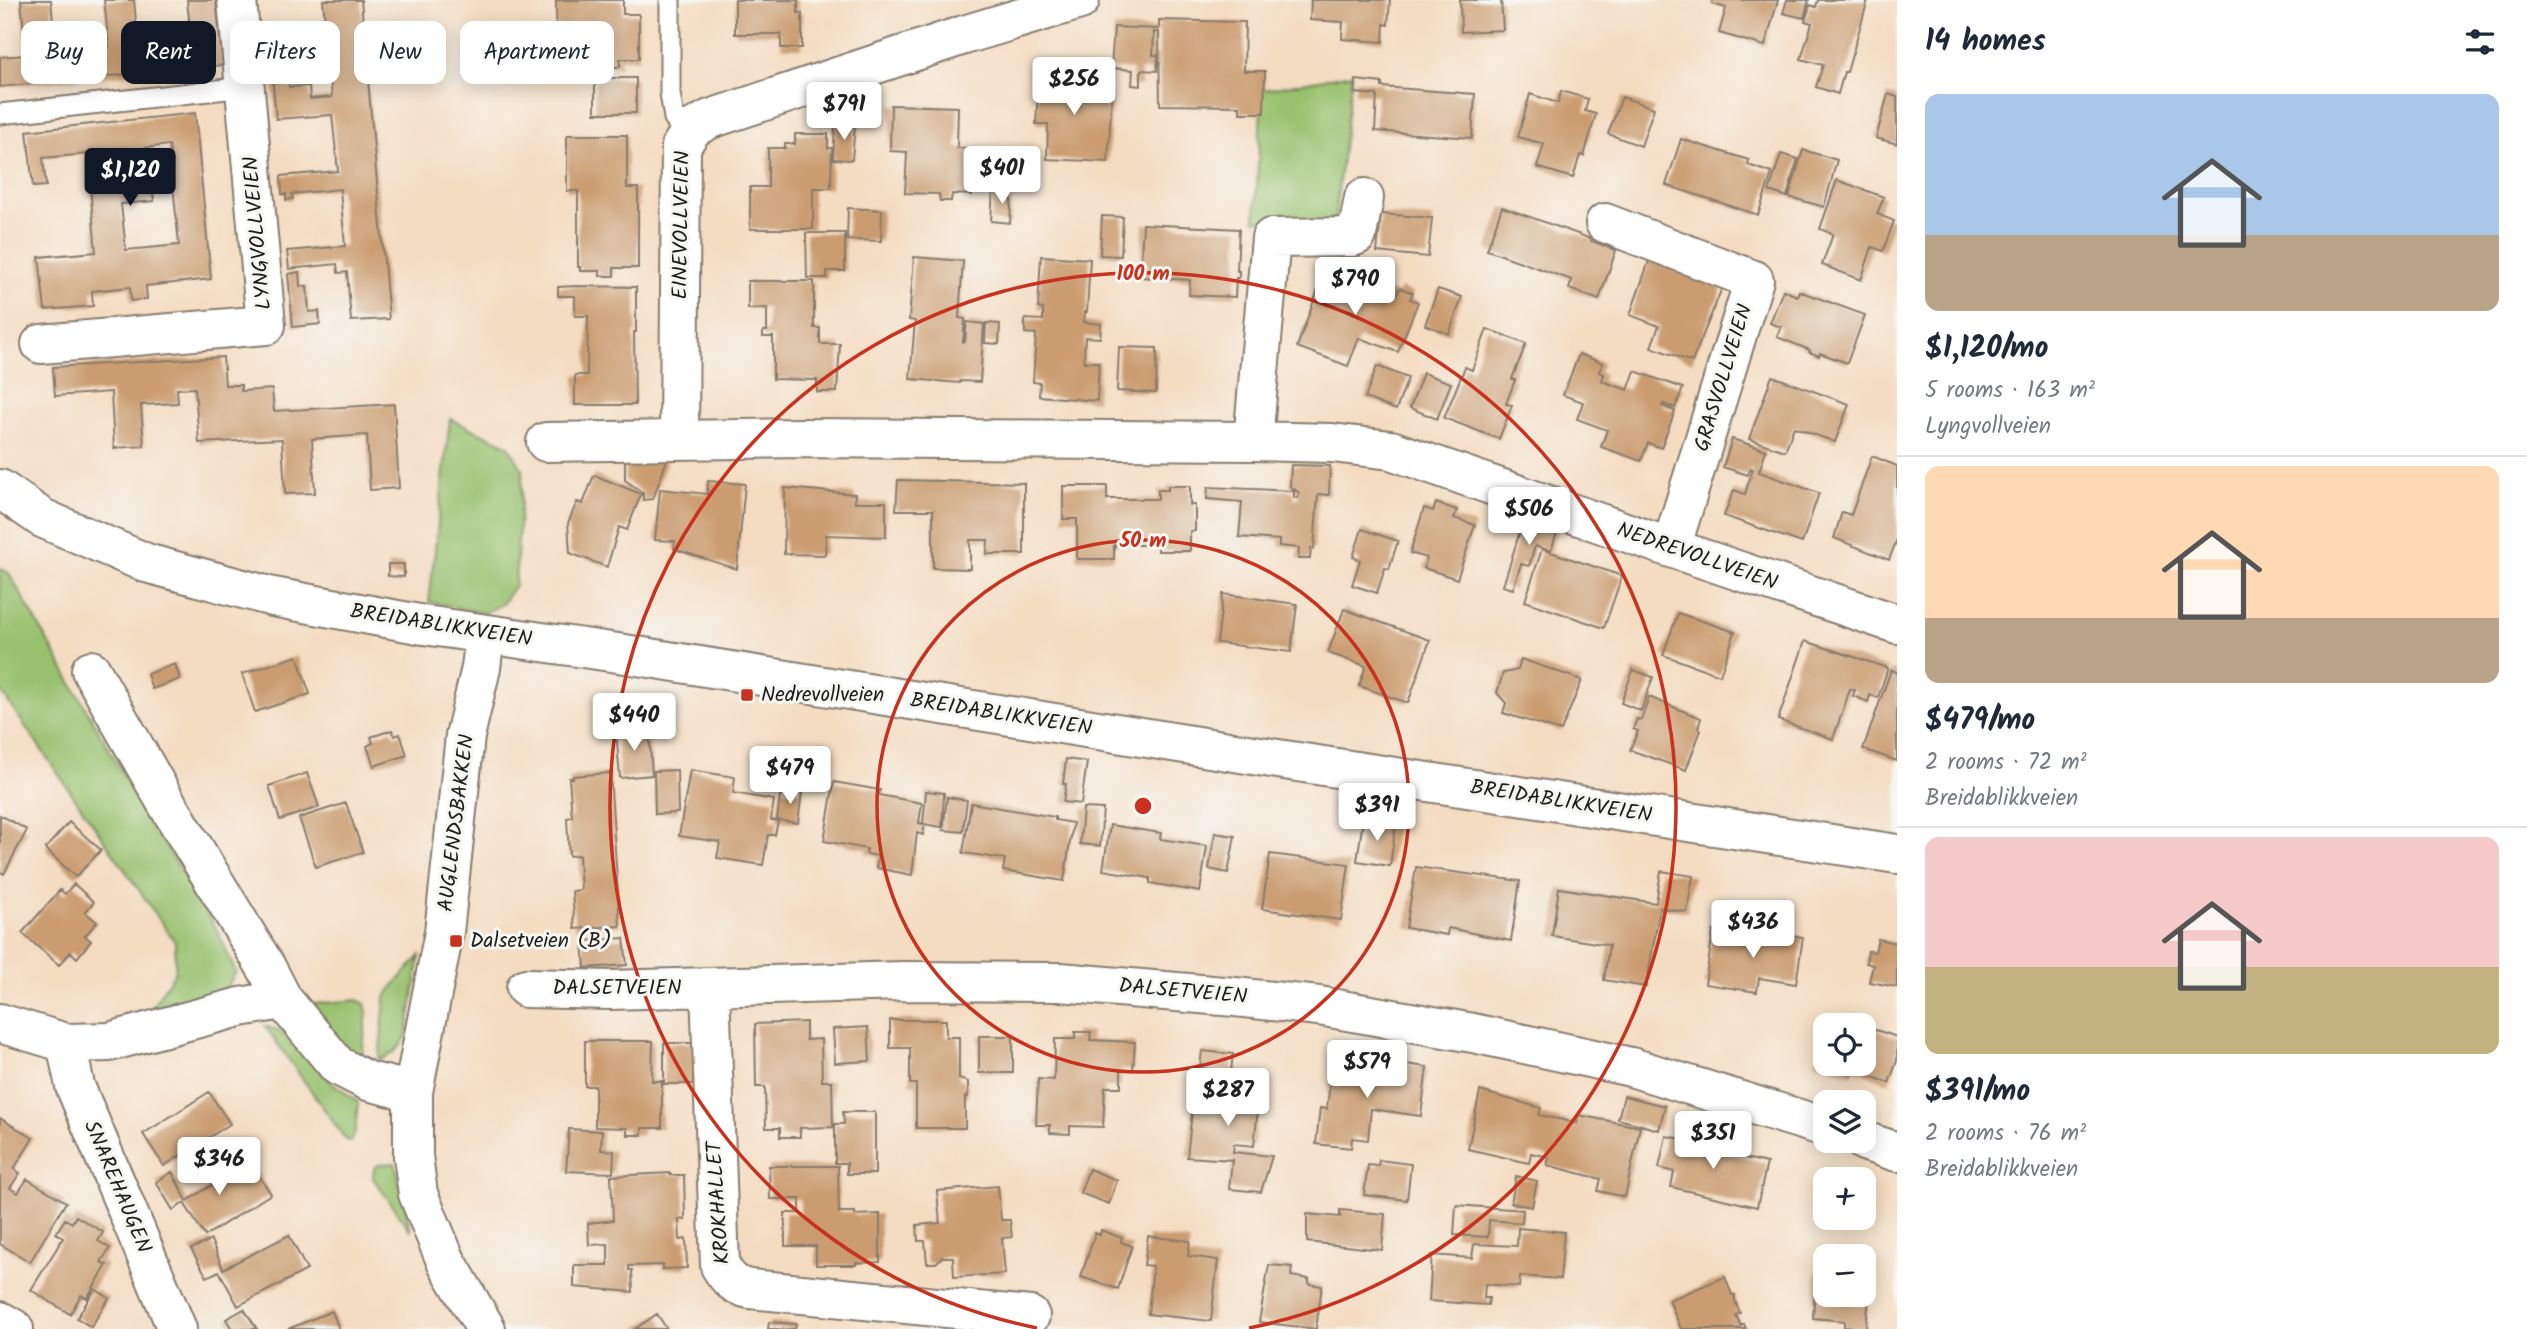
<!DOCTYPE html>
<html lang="en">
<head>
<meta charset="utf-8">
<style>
  :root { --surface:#fff; --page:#f2f2f3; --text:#1f2937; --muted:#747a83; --line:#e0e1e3; --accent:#111827 }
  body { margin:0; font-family:Kalam,sans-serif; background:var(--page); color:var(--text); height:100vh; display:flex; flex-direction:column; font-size:26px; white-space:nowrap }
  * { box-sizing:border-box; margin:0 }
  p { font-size:23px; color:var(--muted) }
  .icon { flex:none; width:38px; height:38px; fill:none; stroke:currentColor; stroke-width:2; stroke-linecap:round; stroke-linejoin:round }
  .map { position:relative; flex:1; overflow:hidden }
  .details { display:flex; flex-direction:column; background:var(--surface); width:630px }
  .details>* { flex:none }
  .banner { position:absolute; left:21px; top:21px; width:665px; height:63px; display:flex; gap:14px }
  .controls { position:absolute; left:1813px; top:1013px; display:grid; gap:14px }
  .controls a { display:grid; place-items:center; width:63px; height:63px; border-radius:14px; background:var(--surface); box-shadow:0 4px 18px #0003; font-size:35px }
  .price { position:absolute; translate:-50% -60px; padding:0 16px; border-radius:7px; background:#fff; color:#222; font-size:23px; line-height:46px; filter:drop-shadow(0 2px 4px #0008) }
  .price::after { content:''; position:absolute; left:50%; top:42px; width:21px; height:16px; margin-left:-10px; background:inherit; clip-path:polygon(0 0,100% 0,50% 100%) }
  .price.on { background:var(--accent); color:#fff }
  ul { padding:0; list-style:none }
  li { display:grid; align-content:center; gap:14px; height:371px; padding:0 28px }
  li+li { border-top:2px solid var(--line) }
  li span { display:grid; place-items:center; height:217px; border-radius:14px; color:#555 }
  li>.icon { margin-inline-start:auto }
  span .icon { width:126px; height:126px; fill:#fffc; stroke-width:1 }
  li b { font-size:30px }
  h2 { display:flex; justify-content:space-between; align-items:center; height:84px; padding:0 28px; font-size:30px }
  .tag { padding:0 24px; border-radius:14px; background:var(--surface); box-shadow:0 4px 18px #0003; font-size:24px; line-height:63px }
  .tag.on { background:var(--accent); color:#fff }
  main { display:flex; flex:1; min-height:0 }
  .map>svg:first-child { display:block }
</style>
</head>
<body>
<main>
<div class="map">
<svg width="1897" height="1329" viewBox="0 0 1897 1329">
  <rect width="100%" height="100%" fill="#f6f6f2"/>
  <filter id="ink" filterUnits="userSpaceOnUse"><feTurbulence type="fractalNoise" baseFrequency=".0143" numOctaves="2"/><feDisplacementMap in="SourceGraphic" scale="14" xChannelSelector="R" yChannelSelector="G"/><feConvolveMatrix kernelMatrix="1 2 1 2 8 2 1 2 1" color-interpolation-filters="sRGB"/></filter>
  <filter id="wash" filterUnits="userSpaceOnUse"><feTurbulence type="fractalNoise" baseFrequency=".00686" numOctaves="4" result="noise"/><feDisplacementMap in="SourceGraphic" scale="28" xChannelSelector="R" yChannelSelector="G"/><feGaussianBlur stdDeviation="1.57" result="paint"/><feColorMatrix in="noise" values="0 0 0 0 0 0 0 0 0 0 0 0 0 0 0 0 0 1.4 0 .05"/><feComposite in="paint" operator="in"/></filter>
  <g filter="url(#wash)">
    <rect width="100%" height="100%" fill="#f4dcc1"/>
    <path fill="#98c16d" stroke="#5a6e44" stroke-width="2" d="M1352 74 1334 224 1255 220 1262 90Z
      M450 419 508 445 523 470 515 585 502 604 484 613 429 602Z
      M0 569 9 573 151 823 217 930 236 973 226 988 151 1008 175 972V942L0 690Z
      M420 956 407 1035C400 1048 393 1055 379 1060L385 999 390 990Z
      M357 1000 365 1004 367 1012 362 1058 343 1046 312 1004Z
      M265 1026 287 1033 329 1080 358 1102 355 1133 350 1142 346 1140Z
      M395 1163 411 1231 373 1178 374 1168 380 1164Z"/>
    <g id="blocks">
      <path fill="#ca9c6f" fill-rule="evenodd" d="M21 0H51L56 52 109 47 104 0H134L138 44 191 39 187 0H216L223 65 0 87V57L26 55Z
        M323 0H361L389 319 351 321 347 272 338 273 337 264 289 269 287 251 345 246 340 189 292 194 293 199 286 200V194H282L281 176 338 171 332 115 276 119 271 63 287 62 289 87 309 86 310 99 332 97 328 58 318 59 316 41 269 45 268 27 325 22Z
        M556 0H623V14H639V59H620V67H601V59H557Z
        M735 0H798V13H802V48H781V34H735Z
        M1311 0H1390L1388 25 1384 24 1383 42 1342 39 1343 22 1310 20Z
        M1460 0H1501L1503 30 1461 32Z
        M1713 0H1778L1765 46 1719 33 1726 8 1712 4Z
        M1787 0H1809L1804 18 1783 13Z
        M1818 0H1868L1847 72H1844L1838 94 1816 87 1823 65 1801 59 1812 23 1805 21 1810 5 1816 7Z
        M1159 20 1245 22 1244 71H1265L1264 113H1240V106L1160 105 1159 32H1154L1153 55H1158L1157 71 1141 70V86L1132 85 1133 70 1111 68 1114 27 1159 29Z
        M1054 72 1093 74 1092 92 1112 93 1108 162 1047 159 1048 124H1036L1039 73Z
        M595 78H636V113H595Z
        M1356 80 1382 83V87L1475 94 1472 138 1375 131 1377 95 1355 93Z
        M1561 91 1588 99 1585 111 1596 114 1584 156 1580 155 1573 178 1537 167 1544 144 1518 137 1530 94 1558 103Z
        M1888 94 1897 97V144L1876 138Z
        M1622 97 1654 108 1641 146 1608 134Z
        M891 105 958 107 957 148H973L972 195 952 194 951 201H940L939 194 905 193 907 152 890 151Z
        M195 113 211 279 146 286 147 299 131 301 130 287 92 291 93 306 45 310 39 257 96 252 87 154 43 158 46 186 33 187 27 131ZM169 145 179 245 126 250 121 204 154 201 152 185 119 189 116 151Z
        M835 125 855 126 852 160 833 159Z
        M795 134H828V148H832L831 188H813V229H750V187H768V148H785V144H795Z
        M567 135H627V188H638V268H614V276H600V271H580V267H578V191H567Z
        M1681 139 1749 160 1748 165 1772 173 1758 215 1666 185Z
        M1803 150 1837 160 1824 207 1789 197Z
        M1781 154 1798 159 1787 197 1769 191Z
        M1837 180 1884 197 1877 214 1894 221 1883 251 1872 247 1861 280 1822 265 1833 234 1820 229Z
        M993 189H1012L1010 223 991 221Z
        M1502 207 1592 239 1591 241 1616 250 1599 300 1569 289 1572 280 1487 250Z
        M848 208 882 210 881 241 847 240Z
        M1381 214 1432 218 1428 257 1377 252Z
        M1102 216 1123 217 1121 256 1100 255Z
        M1143 224 1239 229 1237 271H1239V278H1236L1235 297 1189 295 1190 280 1140 277Z
        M806 233H845V271H827V278H807Z
        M1041 256 1090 259 1087 312H1085L1084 322 1101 324 1100 338 1085 337 1084 362H1099L1097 401 1039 396 1040 383 1033 382 1036 334 1025 333V319L1043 320V309L1038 308Z
        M914 257 963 261 959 318 965 319 963 342H965L967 322 984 324 980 382 960 381V383L910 379 915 321 909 320Z
        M1649 261 1722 288 1692 362 1651 347 1659 326 1630 315Z
        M1326 268 1397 294 1400 288 1413 293 1410 299 1418 302 1398 352 1359 338 1348 366 1297 347Z
        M299 272 300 286H307L309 312 319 311 320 324 293 327 288 274Z
        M748 281H814V328H820V344H840L837 392H817V380L773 379V337H763V331H767V308L748 309Z
        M575 286 636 287V332H634L635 405H575V375H587L588 316H575V296H558V287Z
        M1438 289 1462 297 1449 334 1425 325Z
        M1783 290 1797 296 1799 291 1865 315 1847 363 1820 353 1819 356 1809 352 1810 350 1777 337 1781 327 1770 323Z
        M986 323 1000 324 999 344 985 343Z
        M1487 329 1526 344 1512 379 1515 380 1506 404 1512 405 1499 439 1444 418 1465 367 1472 370Z
        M1119 347 1157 348 1156 393 1117 391Z
        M1579 354 1603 363 1599 372 1604 374 1602 381 1628 390 1635 371 1683 388 1675 408 1663 404 1662 406 1675 411 1661 448 1648 443 1641 461 1601 447 1607 430 1577 419 1583 402 1563 395Z
        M223 357 225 385H241V391L272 389 274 411 394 404 399 488 370 490 367 435 312 439 315 493 285 494 282 439 199 443 195 388 177 389 178 403 141 405 144 446 114 448 111 392 55 396 53 367Z
        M1377 366 1408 378 1396 410 1365 398Z
        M1423 373 1451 383 1437 419 1410 408Z
        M1772 376 1849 404 1835 442 1794 427 1785 451 1749 439Z
        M1732 439 1766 450 1759 472 1819 493 1802 543 1724 516 1734 490 1745 494 1753 469 1751 468 1748 475 1723 467Z
        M1872 456 1897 466V539L1889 560 1834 538 1842 512 1851 515Z
        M625 460H667L653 499 643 500V493L625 480Z
        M1291 465 1330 466 1329 495 1318 494 1314 549 1311 548 1310 559H1298L1299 548 1279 546V540L1239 537 1242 502 1207 499 1208 487 1294 491V498H1298L1299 493 1290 486Z
        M594 475 641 494 627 530 619 527 607 567 570 553 568 523 577 502 583 504Z
        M898 480 1024 483V554H987L988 540H970V569L933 568V510H896Z
        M708 481 745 484 737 569 674 549 675 541 655 540 660 489 707 494Z
        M1063 486H1107V499H1158V490H1168V486H1190V505H1195V531H1190V551H1158V545H1114V559H1077V519H1063Z
        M785 488 855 494V502H886V537L826 535 825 555 784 554Z
        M1436 503 1457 510 1454 518 1475 525 1457 579 1424 568 1427 558 1410 553 1424 508 1433 511Z
        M1524 518 1558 529 1551 551 1535 546 1529 566 1521 564 1513 589 1503 586Z
        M1362 529 1398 541 1389 569 1385 568 1377 593 1352 585 1360 560 1353 557Z
        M1542 549 1622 576 1604 628 1525 601Z
        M388 564H404V577L388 576Z
        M1223 594 1297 604 1291 652 1217 643Z
        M1344 609 1430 640 1408 703 1359 686 1366 666 1328 653Z
        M1678 613 1735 632 1720 675 1663 655Z
        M1805 641 1888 668 1878 698 1870 695 1868 702 1853 696 1855 690 1850 689 1833 739 1778 720Z
        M297 656 310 694 255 712 242 674Z
        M1521 659 1582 680 1561 731 1503 713 1506 703 1497 693 1503 673 1518 670Z
        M175 664 180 679 152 689 147 674Z
        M1633 670 1653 677 1641 711 1621 703Z
        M1891 670 1897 672V761L1863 749Z
        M1649 697 1701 718 1698 728 1701 730 1686 770 1630 750 1638 731 1633 729 1637 719 1641 720Z
        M649 729 652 775 620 778 616 731Z
        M392 730 394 736 400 734 407 755 374 766 367 746 373 743 371 737Z
        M1066 759 1087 762 1081 804 1063 802 1066 784H1063Z
        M677 770 678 813 655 814 654 771Z
        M690 770 735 777 733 793 774 800 771 820 778 821 775 835H768L763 865 717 858 720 842 679 836Z
        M307 773 319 807 280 820 269 786Z
        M610 773 620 926 575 929 572 891 581 890 579 855 569 856 567 818 572 817 569 778H573V776Z
        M834 782 880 790 879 795 922 803 919 823 925 824 923 835 917 833 912 875 876 868 878 856 866 854 867 849 824 841Z
        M781 789 802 792 798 823 777 820Z
        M926 791 944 793 942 827 923 824Z
        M947 797 967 800 963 832 943 830Z
        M346 803 363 852 316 867 299 818Z
        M971 803 1055 817V820L1073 823 1064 881 1003 871 1005 859 963 853Z
        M1083 808 1103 809 1100 846 1080 844Z
        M0 815 27 830 4 874 0 872Z
        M1363 820 1396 824 1390 866 1357 861Z
        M69 822 101 850 76 877 45 849Z
        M1110 825 1161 833 1160 839 1207 846 1200 892 1150 883V878L1103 870Z
        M1215 833 1235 836 1228 873 1209 869Z
        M1270 854 1349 864 1341 920 1262 909Z
        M1416 867 1520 881 1511 941 1448 928 1447 935 1406 928Z
        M1661 871 1693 876 1687 912 1660 908 1646 987 1604 980 1609 945 1552 936 1559 888 1656 903Z
        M74 884 94 902 85 912 97 922 85 936 91 941 77 958 71 952 59 965 22 933 60 890 65 894Z
        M1761 930 1803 937 1796 984 1759 978 1757 992 1705 984 1713 931 1759 938Z
        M624 938 627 965 585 968 583 941Z
        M1878 939 1897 943V987L1869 982 1873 965 1866 963 1868 951 1875 952Z
        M1832 1014 1863 1025V1026H1828Z
        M890 1020H946V1037H959V1079L968 1082V1097H965V1128H916V1084H910V1048H890Z
        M806 1022V1040L821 1039 822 1081H832L833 1127 800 1128V1137H780V1128H766L765 1087H756L755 1024Z
        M1864 1026 1897 1037V1061L1889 1083 1854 1070 1852 1075 1815 1062 1825 1033V1064H1864Z
        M868 1027 870 1061 835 1063 833 1029Z
        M1075 1032H1091L1090 1040 1135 1042 1133 1070H1121V1087H1105L1103 1127 1070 1126V1134L1050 1133V1125H1036L1038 1079 1054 1080 1055 1039H1075Z
        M979 1036H1013V1073H979Z
        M585 1041H653L652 1081H662V1128H642V1135H627V1128L595 1127V1086H585Z
        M664 1043H693V1084H664Z
        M1202 1051 1233 1054 1231 1071 1200 1068Z
        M1332 1063 1398 1072 1399 1063 1427 1067 1421 1116 1371 1109 1368 1140 1352 1138 1351 1148 1316 1144 1320 1108 1327 1109Z
        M1196 1076 1261 1082 1254 1146 1234 1144 1233 1152 1272 1156 1261 1192 1229 1189 1232 1160 1187 1157Z
        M1480 1091 1541 1108 1539 1115 1577 1123 1578 1115 1640 1127 1625 1197 1598 1191 1601 1179 1547 1165 1549 1157 1531 1153 1529 1163 1468 1149Z
        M209 1092 230 1124 164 1166 143 1134Z
        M1624 1096 1665 1106 1659 1130 1618 1119Z
        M843 1112H875V1174H847V1163H835V1124H844Z
        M0 1118 33 1138 14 1169 20 1173 10 1188 18 1193 27 1179 66 1202 30 1262 0 1244Z
        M569 1129 602 1131 601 1150 614 1151 613 1173 566 1171Z
        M1666 1136 1728 1147 1727 1154 1767 1163 1757 1207 1671 1187 1674 1172 1659 1168Z
        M1379 1160 1411 1164 1407 1200 1364 1195 1368 1165 1378 1166Z
        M249 1161 271 1194 205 1236 184 1203 173 1210 156 1182 172 1172 187 1201Z
        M769 1166H838L839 1212H855V1215L880 1214V1262L856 1263V1265H816V1246H785V1213H800V1199H770Z
        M1089 1169 1117 1180 1109 1204 1080 1193Z
        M670 1173V1175H684L685 1220 679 1219 680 1240 686 1239 687 1268 663 1269V1265L629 1266V1270H632L633 1292 574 1287V1265H608V1244L589 1245 588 1223 613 1220 611 1176Z
        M1516 1176 1537 1181 1532 1207 1511 1203Z
        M998 1186 1001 1220H1010L1012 1237 1002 1238 1005 1274 954 1277 953 1257H942L936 1263H927L925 1241H918L917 1225 940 1223 937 1191Z
        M1456 1205 1523 1210 1522 1223 1489 1220 1488 1237 1454 1235Z
        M1340 1210 1385 1214 1382 1250 1307 1242V1214L1340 1217Z
        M76 1216 103 1232 98 1241 110 1248 101 1262 107 1265 87 1298 81 1295 70 1314 31 1290 63 1238 56 1233 65 1219 72 1223Z
        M1518 1228 1564 1232 1560 1279 1520 1276 1519 1287 1485 1284 1484 1298H1489L1488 1305 1429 1301 1432 1255 1472 1258 1474 1244 1517 1246Z
        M1101 1230 1122 1238 1121 1242 1132 1246 1118 1289 1081 1277 1095 1233 1100 1235Z
        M289 1235 307 1270 238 1306 219 1271 207 1277 191 1249 211 1240 223 1269Z
        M1148 1236 1190 1241 1188 1256 1218 1260 1211 1321 1148 1314 1153 1266 1144 1265Z
        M1269 1265 1292 1267 1291 1276 1309 1279V1284L1322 1286 1316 1329 1259 1322Z
        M1816 1270 1825 1271V1295H1864V1274H1871L1866 1328 1844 1327V1321L1813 1318Z
        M1725 1277 1732 1295H1735V1301L1740 1313 1736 1315 1741 1326 1744 1324 1746 1329H1681L1669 1300Z
        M95 1289 109 1298 91 1327 77 1318Z
        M244 1309 257 1329H232L226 1319Z
        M332 1311 339 1329H288Z
        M657 1314 667 1329H635Z
        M769 1322 796 1324 795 1329H768Z"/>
    </g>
  </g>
  <g filter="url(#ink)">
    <use href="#blocks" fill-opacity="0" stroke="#887c6e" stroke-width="2"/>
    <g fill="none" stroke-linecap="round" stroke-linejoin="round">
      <defs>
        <path id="lane" d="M670 0V93L674 118 685 137
          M0 114 245 87"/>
        <path id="street" d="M1605 223 1754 280 1671 548
          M41 344 266 325 237 0
          M679 440 681 146 693 128 710 119 964 35 1080 0
          M1253 441 1271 238 1352 237 1357 235 1364 198
          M546 442 801 438 1253 441 1332 443 1391 450 1671 548 1897 624
          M91 670 163 797 266 967 283 1000
          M526 988 611 990 902 981 1060 982 1235 997 1319 1006 1473 1033 1631 1067 1825 1127
          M710 988 720 1266C728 1279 734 1286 750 1289L1030 1316
          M0 1023 66 1043 109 1042 240 1007 283 1000 338 1066 368 1081 413 1092
          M66 1043 75 1086 177 1329
          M1864 1141 1897 1152
          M0 1321 14 1329"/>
        <path id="secondary" d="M0 489 42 518 146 563 273 597 424 625 625 654 1278 759 1897 854
          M485 635 481 668 465 736 444 932 413 1092V1156L418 1194 446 1261 486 1329"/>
      </defs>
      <use href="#lane" stroke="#887c6e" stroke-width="23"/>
      <use href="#street" stroke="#887c6e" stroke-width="42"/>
      <use href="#secondary" stroke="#887c6e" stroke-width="42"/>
      <use href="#lane" stroke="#fff" stroke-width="19"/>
      <use href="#street" stroke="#fff" stroke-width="38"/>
      <use href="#secondary" stroke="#fff" stroke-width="38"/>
    </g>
  </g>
  <g fill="none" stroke="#c8321e" stroke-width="3.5">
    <circle cx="1143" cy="806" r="266"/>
    <path d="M1037 1328A533 533 0 1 1 1249 1328"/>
  </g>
  <g fill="#c8321e" stroke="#f6f6f2" stroke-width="2.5">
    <rect x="740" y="688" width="14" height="14" rx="3.5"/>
    <rect x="449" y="934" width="14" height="14" rx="3.5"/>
  </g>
  <g text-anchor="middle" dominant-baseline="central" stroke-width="6" stroke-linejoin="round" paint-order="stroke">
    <g font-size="21" fill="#1c1c1c" stroke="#f6f6f2">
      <text transform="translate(682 225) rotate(-89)">EINEVOLLVEIEN</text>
      <text transform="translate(258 233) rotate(-95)">LYNGVOLLVEIEN</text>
      <text transform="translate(1724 378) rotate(-73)">GRASVOLLVEIEN</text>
      <text transform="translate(1697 557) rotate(19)">NEDREVOLLVEIEN</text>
      <text transform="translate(441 626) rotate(9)">BREIDABLIKKVEIEN</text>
      <text transform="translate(1001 715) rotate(9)">BREIDABLIKKVEIEN</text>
      <text transform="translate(1561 802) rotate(9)">BREIDABLIKKVEIEN</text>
      <text transform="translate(457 823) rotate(-83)">AUGLENDSBAKKEN</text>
      <text x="617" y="988">DALSETVEIEN</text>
      <text transform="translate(1183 992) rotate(5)">DALSETVEIEN</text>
      <text transform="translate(117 1187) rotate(67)">SNAREHAUGEN</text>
      <text transform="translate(719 1203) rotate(-94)">KROKHALLET</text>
    </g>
    <g font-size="21" fill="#1c1c1c" stroke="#f6f6f2" text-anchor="start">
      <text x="761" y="695">Nedrevollveien</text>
      <text x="470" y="941">Dalsetveien (B)</text>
    </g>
  </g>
  <circle cx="1143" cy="806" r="10" fill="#c8321e" stroke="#f6f6f2" stroke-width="3.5"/>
  <g font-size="21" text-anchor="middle" font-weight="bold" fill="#c8321e" stroke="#f6f6f2" stroke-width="6" stroke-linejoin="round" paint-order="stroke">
    <text x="1143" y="280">100 m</text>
    <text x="1143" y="547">50 m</text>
  </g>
</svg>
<div class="controls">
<a><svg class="icon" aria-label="locate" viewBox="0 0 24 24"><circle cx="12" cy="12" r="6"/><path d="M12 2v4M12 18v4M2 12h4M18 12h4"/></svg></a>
<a><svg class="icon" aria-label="layers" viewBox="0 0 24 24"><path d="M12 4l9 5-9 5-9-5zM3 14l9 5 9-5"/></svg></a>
<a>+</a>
<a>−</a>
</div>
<b class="price" style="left:1074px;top:117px">$256</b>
<b class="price" style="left:844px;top:142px">$791</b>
<b class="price" style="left:1002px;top:206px">$401</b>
<b class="price on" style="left:130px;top:208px">$1,120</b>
<b class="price" style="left:1355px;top:317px">$790</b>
<b class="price" style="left:1529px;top:547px">$506</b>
<b class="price" style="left:634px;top:753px">$440</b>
<b class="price" style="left:790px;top:806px">$479</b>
<b class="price" style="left:1377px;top:843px">$391</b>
<b class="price" style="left:1753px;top:960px">$436</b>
<b class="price" style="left:1367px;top:1100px">$579</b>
<b class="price" style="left:1228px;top:1128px">$287</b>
<b class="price" style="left:1713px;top:1171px">$351</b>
<b class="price" style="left:219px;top:1197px">$346</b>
<div class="banner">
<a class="tag">Buy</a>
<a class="tag on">Rent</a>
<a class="tag">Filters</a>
<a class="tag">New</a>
<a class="tag">Apartment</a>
</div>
</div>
<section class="details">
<h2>14 homes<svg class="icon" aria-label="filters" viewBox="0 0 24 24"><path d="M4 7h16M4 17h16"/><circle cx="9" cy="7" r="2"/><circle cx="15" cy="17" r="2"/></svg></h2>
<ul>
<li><span style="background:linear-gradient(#a9c7e8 65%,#b9a48a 0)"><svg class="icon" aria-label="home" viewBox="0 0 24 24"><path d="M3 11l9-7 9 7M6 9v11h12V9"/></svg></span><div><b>$1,120/mo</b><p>5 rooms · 163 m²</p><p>Lyngvollveien</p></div></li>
<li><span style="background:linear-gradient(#ffd9b3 70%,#b9a48a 0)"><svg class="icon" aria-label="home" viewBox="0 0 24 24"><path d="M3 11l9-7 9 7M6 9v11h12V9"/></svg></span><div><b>$479/mo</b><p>2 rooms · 72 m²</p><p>Breidablikkveien</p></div></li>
<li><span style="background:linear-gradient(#f6c9c9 60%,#c2b280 0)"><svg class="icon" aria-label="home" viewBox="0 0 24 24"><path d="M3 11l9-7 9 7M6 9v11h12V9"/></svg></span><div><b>$391/mo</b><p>2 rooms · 76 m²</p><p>Breidablikkveien</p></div></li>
</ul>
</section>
</main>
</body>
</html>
